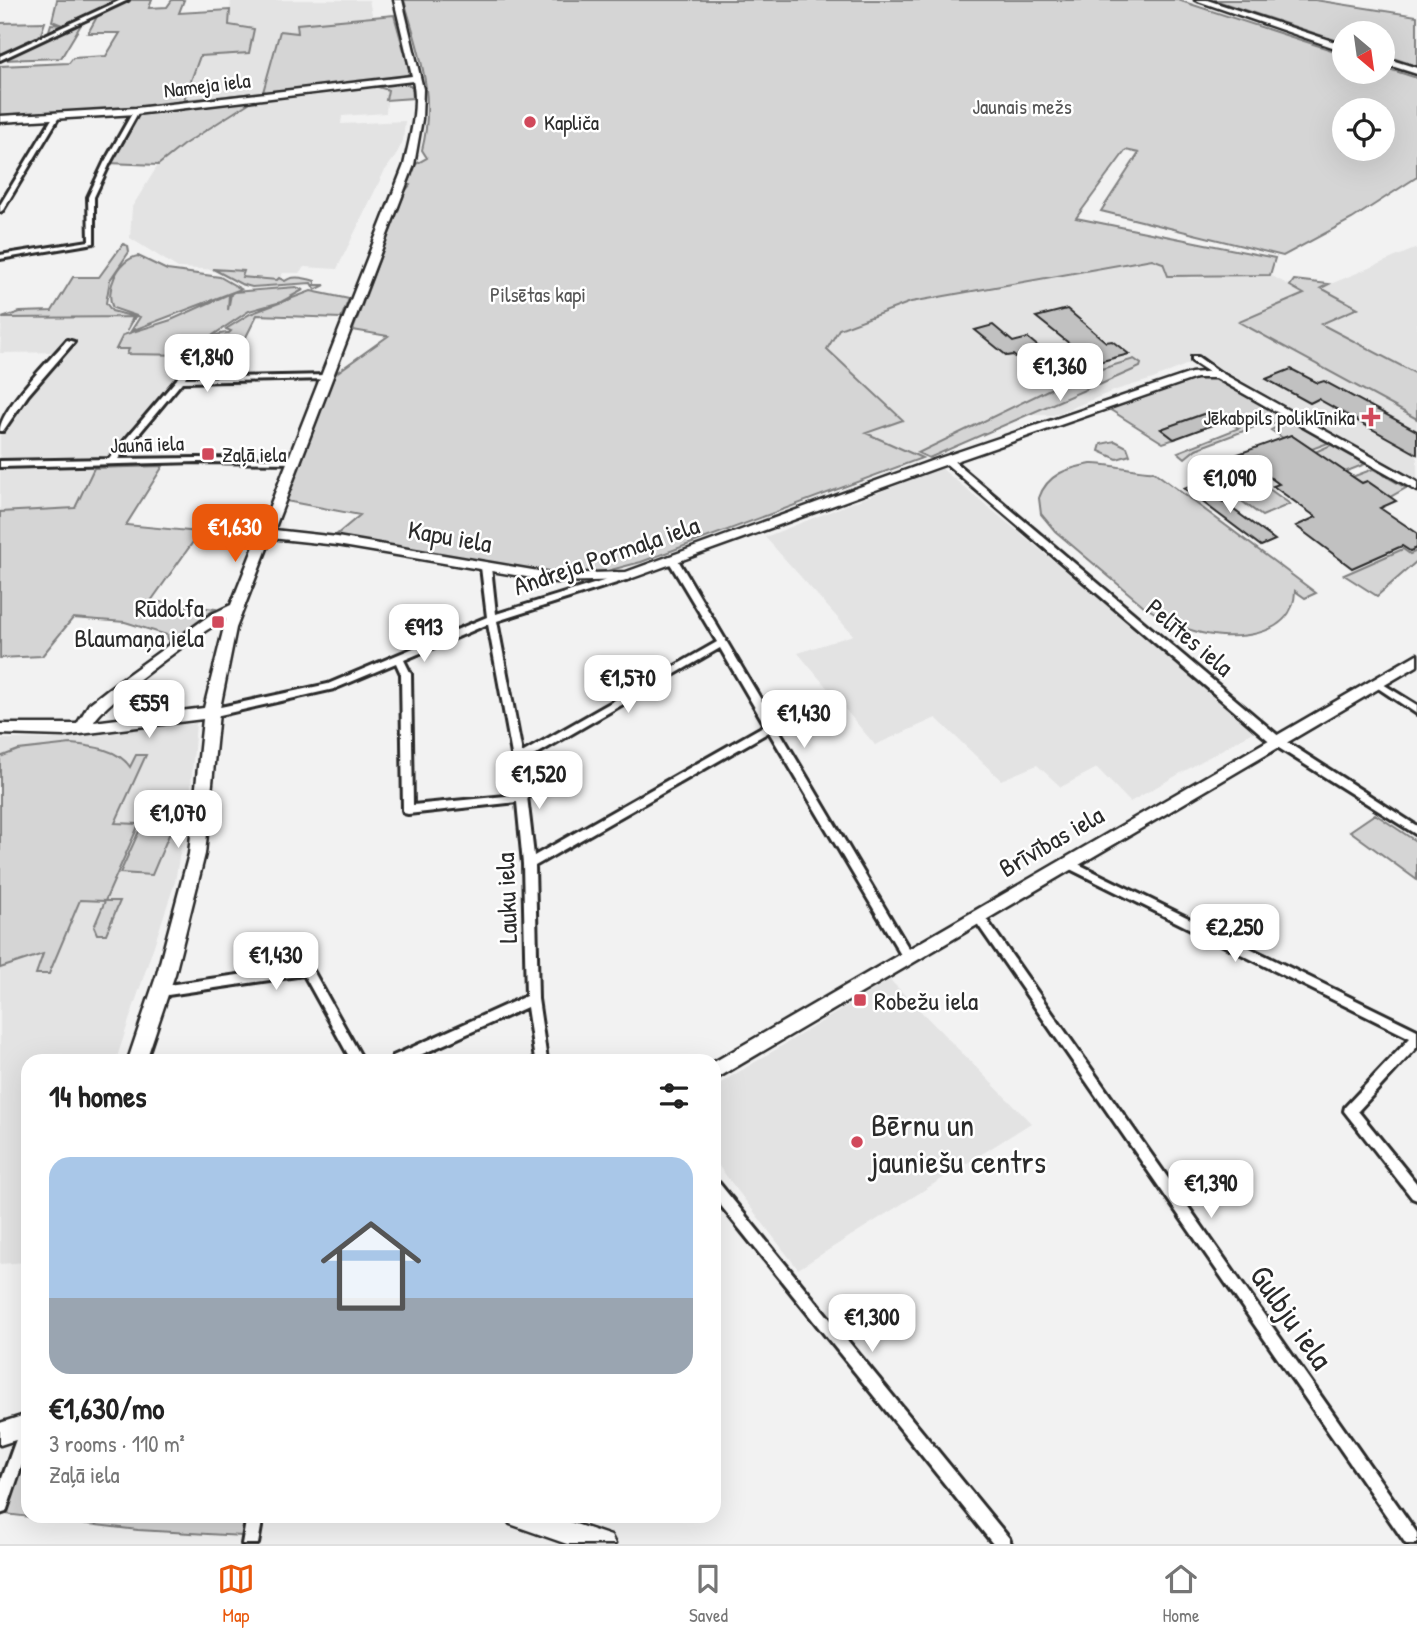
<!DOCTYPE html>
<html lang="en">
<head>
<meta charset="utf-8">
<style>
  :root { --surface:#fff; --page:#f2f2f2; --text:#222; --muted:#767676; --line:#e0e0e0; --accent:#ea580c }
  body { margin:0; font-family:"Patrick Hand",sans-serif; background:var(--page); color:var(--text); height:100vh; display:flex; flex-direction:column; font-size:26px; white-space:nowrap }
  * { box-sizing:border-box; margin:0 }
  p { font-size:23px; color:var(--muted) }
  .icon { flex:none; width:38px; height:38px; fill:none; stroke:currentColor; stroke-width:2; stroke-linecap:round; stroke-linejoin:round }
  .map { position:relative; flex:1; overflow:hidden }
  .side { position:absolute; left:21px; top:1054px; width:700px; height:469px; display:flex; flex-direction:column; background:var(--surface); border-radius:21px; box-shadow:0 7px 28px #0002 }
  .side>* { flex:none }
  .needle { width:46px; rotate:151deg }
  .controls { position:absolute; left:1332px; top:21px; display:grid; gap:14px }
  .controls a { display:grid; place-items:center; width:63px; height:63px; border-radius:50%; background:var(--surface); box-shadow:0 7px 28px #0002; font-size:35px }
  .price { position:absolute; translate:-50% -60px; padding:0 16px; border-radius:14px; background:#fff; color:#222; font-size:23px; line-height:46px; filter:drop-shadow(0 2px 4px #0008) }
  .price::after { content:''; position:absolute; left:50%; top:42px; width:21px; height:16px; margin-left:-10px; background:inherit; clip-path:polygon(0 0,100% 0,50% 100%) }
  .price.current { background:var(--accent); color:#fff }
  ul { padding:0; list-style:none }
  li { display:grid; align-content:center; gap:14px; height:371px; padding:0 28px }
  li+li { border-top:2px solid var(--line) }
  li span { display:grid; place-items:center; height:217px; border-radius:21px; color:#555 }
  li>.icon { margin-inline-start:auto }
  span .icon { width:126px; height:126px; fill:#fffc; stroke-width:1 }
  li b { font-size:30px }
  h2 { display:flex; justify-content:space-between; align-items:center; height:84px; padding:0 28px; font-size:30px }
  .menu { display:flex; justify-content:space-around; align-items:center; height:98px; border-top:2px solid var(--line); background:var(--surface); font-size:19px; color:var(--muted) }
  .menu a { display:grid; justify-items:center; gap:4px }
  .menu .current { color:var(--accent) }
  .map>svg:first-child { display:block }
</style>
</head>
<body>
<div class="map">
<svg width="1417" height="1544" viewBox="0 0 1417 1544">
  <rect width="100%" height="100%" fill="#f2f2f2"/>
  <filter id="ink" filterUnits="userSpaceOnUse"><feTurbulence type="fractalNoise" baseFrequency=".0143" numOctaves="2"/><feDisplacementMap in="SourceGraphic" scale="14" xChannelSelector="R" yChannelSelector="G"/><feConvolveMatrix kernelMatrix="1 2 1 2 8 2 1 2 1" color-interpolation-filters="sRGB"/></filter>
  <g filter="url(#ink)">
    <path fill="#e3e3e3" d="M231 0H369L373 19 298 24 299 33 280 31 263 92 184 101 201 55 229 25Z
      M375 86 388 91 386 113 342 116 341 124 405 121 403 141 395 157 384 172 337 269 304 267 299 273H283L278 280 241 277 243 271 178 268 130 238 132 207 160 162 221 119 253 100Z
      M1417 248V374L1320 324 1358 308 1321 288Z
      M1152 259 1163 263 1164 271 1190 278 1270 275 1304 293 1240 323 1417 419V478L1414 479 1202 358 1153 379 1116 390 1054 415H1026L922 458 865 433 903 419 827 349 839 329 911 302Z
      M133 317 116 349H130L128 354 190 355 178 379 158 404 136 424 119 449 94 468 75 508 0 512V436L12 414 67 352 0 353 2 318Z
      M941 468 1258 729 1130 802 1097 768 1061 787 1037 765 1001 780 936 718 875 745 798 653 853 635 765 537Z
      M196 723 191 786 175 882 116 1060H28V1262L0 1264V739H61Z
      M890 980 1031 1123 798 1269 714 1160V1087Z"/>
    <path fill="#d5d5d5" stroke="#808080" stroke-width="2" fill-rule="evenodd" d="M57 0H121L48 34 51 24 62 25 52 21Z
      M128 0H152L149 8 167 7 172 0H184L179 13 230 10 229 25 254 29 249 53 200 56 184 100 221 97 219 99 149 108 0 117V66L69 63 73 58 106 56 120 33H88L99 13Z
      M404 0H1178L1344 54V72H1382L1383 67 1417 78V177L1352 219 1283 256 1101 211 1139 153 1126 150 1076 218 1275 258 1270 275 1168 276 1163 263 1152 259 911 302 839 329 827 349 903 420 866 433 922 458 641 562 607 571 578 574 543 572 335 536 360 515 286 501 335 374 388 336 353 330 405 191 410 185 408 184 412 175 409 174 416 164 427 158 422 150C436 95 419 53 404 0ZM1344 110H1382V149H1344Z
      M1214 0H1315L1417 16V66L1383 55 1382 33H1344V43Z
      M394 15 410 72 407 75 391 79 227 96 263 92 280 31 298 33 297 24Z
      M45 22 40 37 0 57V23Z
      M79 23H82L61 58 1 60Z
      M405 83 412 87 413 98 386 100 388 90 375 86 357 87Z
      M252 101 183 145 158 165 109 163 137 114Z
      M123 244 128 246 129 252 110 280 106 303 112 311 135 317 127 331 133 317 2 318 20 312 52 311 73 277H99Z
      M138 256 167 270 220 277 241 289 131 331 140 317 113 308C104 291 118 259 138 256Z
      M213 269 244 271 242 277 277 280 279 278 285 281C292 275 306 278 315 281V285H325L315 290 311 283 252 287 241 284Z
      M1294 280 1329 284 1321 288 1358 308 1321 324 1417 374V419L1239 322 1304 294 1290 286Z
      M296 287 303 290 281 302 249 311 201 343 190 355 127 354 129 349H116L123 335 171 320 229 294 228 310 231 294 234 292Z
      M311 291 349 299 341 318 257 315 237 355H194C201 343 216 332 229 333L231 331 226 329 250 314Z
      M1134 359 1141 364 1140 367 1099 385 1085 374Z
      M1197 377H1216L1284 418 1267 427 1262 424 1196 449 1185 458 1178 452 1239 428 1208 412 1161 429 1175 439 1163 443 1109 409Z
      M1070 382 1084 384 1089 388 929 458 918 453 1058 385Z
      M1288 421H1290L1328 443 1312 449 1291 435 1283 438 1271 430Z
      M1115 441 1127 447 1130 455 1117 459 1099 451 1101 444Z
      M1331 445 1365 464 1345 472 1315 452Z
      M1233 463 1290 504 1262 516 1205 474Z
      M1091 464C1105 463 1147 473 1153 471L1316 593 1305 598 1295 591C1294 639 1230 642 1194 631 1177 626 1161 617 1145 607L1055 531 1041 514 1039 498C1047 474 1068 468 1091 464Z
      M163 466 126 525 200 532 151 601 215 609 169 643 167 635 125 622 73 618 42 656 0 658V512L75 508 94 468Z
      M1373 469 1406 488 1390 497 1367 482 1362 483 1352 477Z
      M1403 549 1410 554 1417 551V561L1377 596 1344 575Z
      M71 744C92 746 118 749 130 767L136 755H146L115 823 139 824 105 901H120L106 934H97L94 927 105 901 80 900 49 974H36L43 954 0 968V757L18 750Z
      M1375 814 1417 842V880L1350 831Z
      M140 829 171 830 152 875 120 873Z
      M28 1446V1516H245L242 1536 138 1530 5 1514Z"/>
    <path fill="#c1c1c1" stroke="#2b2b2b" stroke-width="2" d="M1067 309 1106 342 1112 341 1129 354 1041 377 1013 355 1007 356 975 330 993 325 1013 342 1028 338 1053 359 1080 352 1036 317Z
      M1291 369 1318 383 1324 381 1417 431V454L1318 399 1310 403 1266 379Z
      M1209 412 1223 421 1174 439 1161 429Z
      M1291 435 1362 483 1367 481 1396 501 1380 508 1417 533V548L1410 551 1402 546 1352 568 1296 526 1316 517 1273 486 1279 484 1238 454Z
      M1197 483 1275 540 1261 546 1184 488Z"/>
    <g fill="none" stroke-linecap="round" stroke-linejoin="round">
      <defs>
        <path id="street" d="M121 0H128L0 60V56Z
          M134 110 139 111 110 163 94 197V243L0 259V255L89 241 88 197 104 163Z
          M56 115 59 117 3 210 0 212V205L53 117Z
          M67 340 74 342 28 395 3 431H0C0 409 51 359 67 340Z
          M193 347 200 349 185 378 328 375 332 377 328 379 182 382 118 459 198 458 296 459 300 461 299 463 198 462 0 467V461L109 459 177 379Z
          M1192 357H1198L1222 374 1218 376H1215L1192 361Z
          M944 458H950L1282 739 1417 826V835L1274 745 944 462Z
          M673 557 678 560 912 954 914 957 912 960 908 962 904 960 769 732 535 866 538 999 547 1060H535L527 1007 409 1060H391L393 1056 526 996 523 864 517 802 408 814 404 813 403 810 401 674 396 663 334 689 211 717 206 713 211 709 328 684 487 617 481 567 483 565 486 564 491 567 496 614 623 575H629L631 577 629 579 497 621 522 753 717 642 668 560ZM488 624 513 760 516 795 413 805 411 674 404 660ZM720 648 765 725 534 856 523 762Z
          M1378 681 1417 705V714L1375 686 1373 684Z
          M1068 859 1417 1030V1047L1358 1111 1417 1184V1200L1412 1198 1344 1111 1345 1107 1410 1038 1064 866 1062 863 1064 860Z
          M978 911 982 913 1417 1533V1544H1406L974 919 972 916 974 913Z
          M307 965 311 967 363 1060H351L304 975 161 996 157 995 155 991 157 987 161 986Z
          M714 1181 719 1183 1009 1538 1011 1544H993L714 1197Z
          M28 1417V1447L6 1512 0 1514V1484L23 1420Z
          M247 1516H263L258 1544H242Z"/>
        <path id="secondary" d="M394 0H402L423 89 422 119 414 165 274 530 337 537 556 574 626 572 931 461 1191 373 1218 371 1417 482V491L1216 378H1196L939 467 627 580 556 582 337 545 271 538 236 628 219 713 205 854 175 974 146 1060H128L157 974 189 854 203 719 64 736 0 734V724H77L89 704 108 689 210 615 231 605 404 165C410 138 419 108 413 81L136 114 0 122V116L136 108 412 76ZM226 619 204 708 94 722C104 703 203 629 226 619Z
          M1417 654V666L714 1080V1062Z
          M28 1414V1436L0 1445V1423Z
          M506 1516H552L611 1536 615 1544H567L510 1524Z"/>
        <path id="primary" d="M1195 0H1207L1344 45V51Z
          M1382 57 1417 68V74L1382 63Z"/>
      </defs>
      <use href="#street" stroke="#2b2b2b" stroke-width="6"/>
      <use href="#secondary" stroke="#2b2b2b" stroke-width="5"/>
      <use href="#primary" stroke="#2b2b2b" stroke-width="5"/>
      <use href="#street" fill="#fff" fill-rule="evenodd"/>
      <use href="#secondary" fill="#fff" fill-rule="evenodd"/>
      <use href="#primary" fill="#fff" fill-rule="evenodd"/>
    </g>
  </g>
  <g fill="#d1495b" stroke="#fff" stroke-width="2.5">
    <circle cx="530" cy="122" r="7"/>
    <path d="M1367.5 406.5h7v7h7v7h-7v7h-7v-7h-7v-7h7z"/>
    <rect x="201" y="447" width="14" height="14" rx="3.5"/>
    <rect x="211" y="615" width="14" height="14" rx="3.5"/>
    <rect x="853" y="993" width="14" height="14" rx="3.5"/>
    <circle cx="857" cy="1142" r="7"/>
  </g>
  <g text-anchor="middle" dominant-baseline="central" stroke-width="5" stroke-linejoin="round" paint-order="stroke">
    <g font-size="21" fill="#2b2b2b" stroke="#fff">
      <text transform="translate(207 85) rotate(-7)">Nameja iela</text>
      <text transform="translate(147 444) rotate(-2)">Jaunā iela</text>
    </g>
    <g font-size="21" fill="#565656" stroke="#fff">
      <text x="1022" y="106">Jaunais mežs</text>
      <text x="538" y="294">Pilsētas kapi</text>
    </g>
    <g font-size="21" fill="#2b2b2b" stroke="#fff" text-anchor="start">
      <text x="544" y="122">Kapliča</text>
      <text x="1355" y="417" text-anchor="end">Jēkabpils poliklīnika</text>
      <text x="222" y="454">Zaļā iela</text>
    </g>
    <g font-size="26" fill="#2b2b2b" stroke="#fff">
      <text transform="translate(450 536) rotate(10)">Kapu iela</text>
      <text transform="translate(606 555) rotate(-19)">Andreja Pormaļa iela</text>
      <text transform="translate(1190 637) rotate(40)">Pelītes iela</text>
      <text transform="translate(1051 841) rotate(-30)">Brīvības iela</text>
      <text transform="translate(506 898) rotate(-92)">Lauku iela</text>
    </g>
    <g font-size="26" fill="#2b2b2b" stroke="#fff" text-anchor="end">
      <text x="204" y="607">Rūdolfa<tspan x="204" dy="30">Blaumaņa iela</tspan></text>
      <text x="874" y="1000" text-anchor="start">Robežu iela</text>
    </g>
    <g font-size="32" fill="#2b2b2b" stroke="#fff" text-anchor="start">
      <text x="871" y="1124">Bērnu un<tspan x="871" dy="37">jauniešu centrs</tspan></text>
    </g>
    <g font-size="32" fill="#2b2b2b" stroke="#fff">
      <text transform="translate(1292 1317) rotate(55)">Gulbju iela</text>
    </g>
  </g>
</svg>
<div class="controls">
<a><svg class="needle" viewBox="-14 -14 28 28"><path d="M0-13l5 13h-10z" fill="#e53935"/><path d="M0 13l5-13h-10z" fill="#767676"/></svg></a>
<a><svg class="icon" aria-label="locate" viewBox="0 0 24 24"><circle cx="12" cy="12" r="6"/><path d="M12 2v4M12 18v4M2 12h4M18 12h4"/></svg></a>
</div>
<b class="price" style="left:207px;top:394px">€1,840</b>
<b class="price" style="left:1060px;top:403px">€1,360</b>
<b class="price" style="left:1230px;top:515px">€1,090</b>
<b class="price current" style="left:235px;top:564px">€1,630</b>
<b class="price" style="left:424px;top:664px">€913</b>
<b class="price" style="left:628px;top:715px">€1,570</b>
<b class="price" style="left:149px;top:740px">€559</b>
<b class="price" style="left:804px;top:750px">€1,430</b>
<b class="price" style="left:539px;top:811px">€1,520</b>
<b class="price" style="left:178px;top:850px">€1,070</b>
<b class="price" style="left:1235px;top:964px">€2,250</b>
<b class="price" style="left:276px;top:992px">€1,430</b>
<b class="price" style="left:1211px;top:1220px">€1,390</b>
<b class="price" style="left:872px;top:1354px">€1,300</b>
<section class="side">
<h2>14 homes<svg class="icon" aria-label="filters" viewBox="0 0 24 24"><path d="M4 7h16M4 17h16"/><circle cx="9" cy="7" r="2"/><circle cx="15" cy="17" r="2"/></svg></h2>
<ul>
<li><span style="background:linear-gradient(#a9c7e8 65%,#9aa5b1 0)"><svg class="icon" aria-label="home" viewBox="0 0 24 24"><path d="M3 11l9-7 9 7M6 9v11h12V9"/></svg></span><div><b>€1,630/mo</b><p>3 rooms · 110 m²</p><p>Zaļā iela</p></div></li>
</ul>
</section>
</div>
<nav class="menu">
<a class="current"><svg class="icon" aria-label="map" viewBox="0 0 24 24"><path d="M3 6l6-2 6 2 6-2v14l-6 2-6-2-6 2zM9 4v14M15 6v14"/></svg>Map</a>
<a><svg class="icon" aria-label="saved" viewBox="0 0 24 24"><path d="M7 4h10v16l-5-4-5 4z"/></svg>Saved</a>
<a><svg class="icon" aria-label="home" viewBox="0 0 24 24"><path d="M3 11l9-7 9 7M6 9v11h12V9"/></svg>Home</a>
</nav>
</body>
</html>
